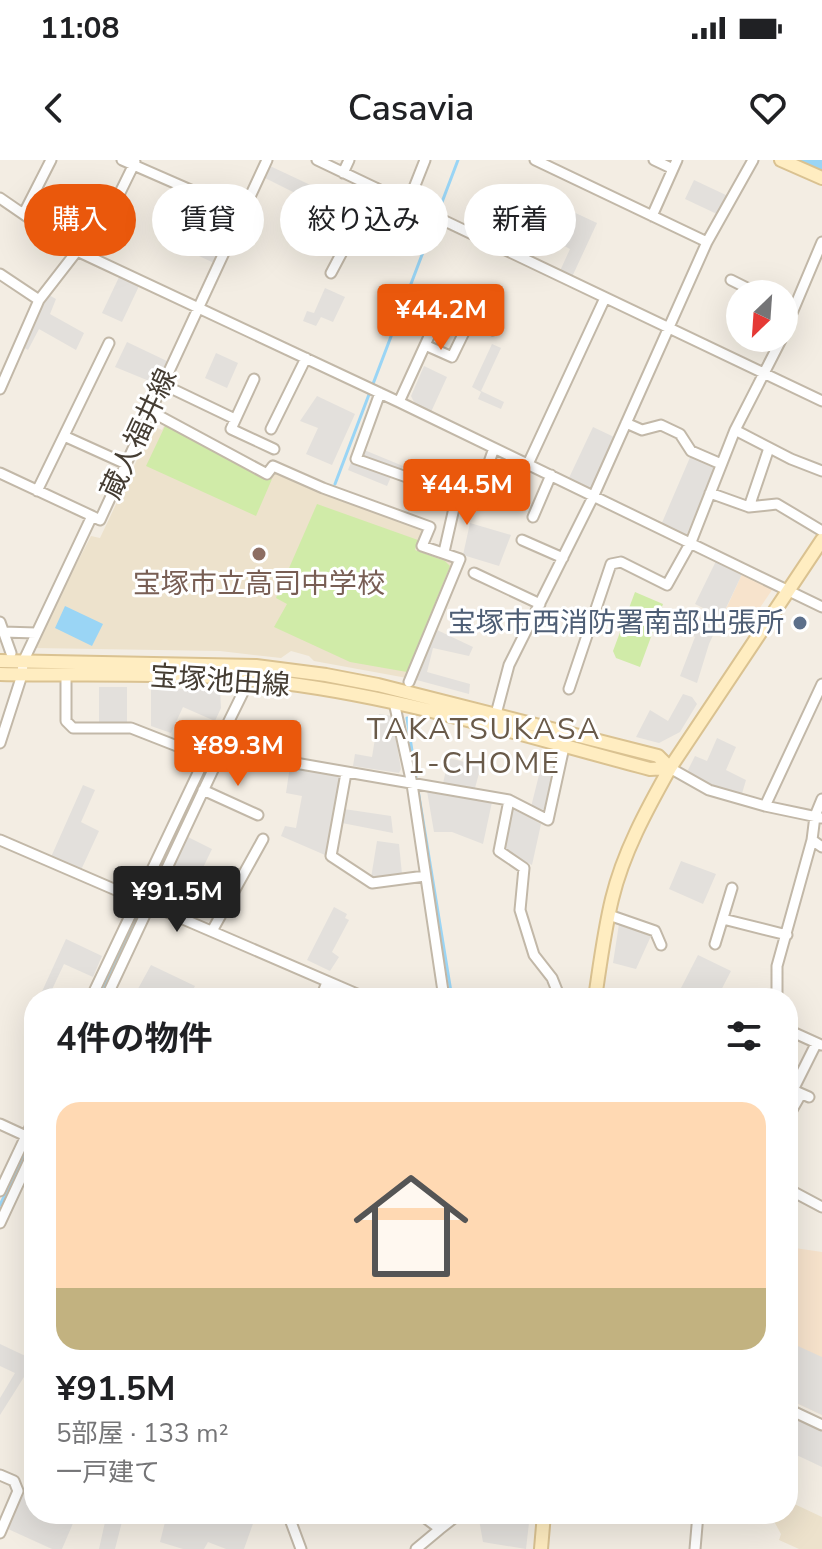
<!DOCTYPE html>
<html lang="ja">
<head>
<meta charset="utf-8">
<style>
  :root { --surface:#fff; --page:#f6f6f6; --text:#202124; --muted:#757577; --accent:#ea580c }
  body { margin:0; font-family:"Nunito Sans","Noto Sans JP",sans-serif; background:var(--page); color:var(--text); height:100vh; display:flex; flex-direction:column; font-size:30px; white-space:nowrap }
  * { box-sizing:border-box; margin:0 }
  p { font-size:26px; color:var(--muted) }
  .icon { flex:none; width:44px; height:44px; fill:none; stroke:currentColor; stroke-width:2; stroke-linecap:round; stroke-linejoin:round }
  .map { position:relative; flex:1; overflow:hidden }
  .side { position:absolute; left:24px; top:828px; width:774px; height:536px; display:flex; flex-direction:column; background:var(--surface); border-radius:32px; box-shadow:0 8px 32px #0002 }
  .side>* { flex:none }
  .hud { position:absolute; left:24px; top:24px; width:774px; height:72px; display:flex; gap:16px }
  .needle { width:52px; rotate:205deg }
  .controls { position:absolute; left:726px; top:120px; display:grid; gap:16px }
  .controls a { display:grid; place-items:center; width:72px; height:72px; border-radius:50%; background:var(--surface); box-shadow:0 8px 32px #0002; font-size:40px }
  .price { position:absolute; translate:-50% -68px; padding:0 18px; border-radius:8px; background:var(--accent); color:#fff; font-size:26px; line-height:52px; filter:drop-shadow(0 2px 4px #0008) }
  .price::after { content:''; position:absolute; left:50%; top:48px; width:24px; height:18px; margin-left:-12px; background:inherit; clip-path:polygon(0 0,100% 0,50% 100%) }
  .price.selected { background:#222; color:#fff }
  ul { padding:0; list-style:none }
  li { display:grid; align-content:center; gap:16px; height:424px; padding:0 32px }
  li span { display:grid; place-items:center; height:248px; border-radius:24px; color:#555 }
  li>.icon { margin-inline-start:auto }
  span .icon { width:144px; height:144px; fill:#fffc; stroke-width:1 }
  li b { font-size:34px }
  h2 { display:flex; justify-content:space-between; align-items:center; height:96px; padding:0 32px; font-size:34px }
  .chip { padding:0 28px; border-radius:36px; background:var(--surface); box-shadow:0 8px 32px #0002; font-size:28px; line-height:72px }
  .chip.selected { background:var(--accent); color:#fff }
  .status { display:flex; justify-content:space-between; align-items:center; height:56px; padding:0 40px; background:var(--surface); direction:ltr }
  .status svg { height:22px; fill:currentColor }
  header { display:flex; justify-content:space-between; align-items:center; height:104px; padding:0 32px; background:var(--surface); font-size:36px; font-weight:600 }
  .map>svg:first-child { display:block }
</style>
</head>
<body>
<div class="status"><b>11:08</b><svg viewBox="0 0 49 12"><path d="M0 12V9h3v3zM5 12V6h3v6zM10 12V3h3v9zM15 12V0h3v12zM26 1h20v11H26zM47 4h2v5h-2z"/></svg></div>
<header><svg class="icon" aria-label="back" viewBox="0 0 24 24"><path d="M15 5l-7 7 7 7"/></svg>Casavia<svg class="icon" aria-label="heart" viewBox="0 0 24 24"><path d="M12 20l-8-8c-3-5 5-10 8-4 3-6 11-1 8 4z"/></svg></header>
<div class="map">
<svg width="822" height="1389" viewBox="0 0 822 1389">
  <rect width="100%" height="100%" fill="#f3ede3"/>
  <path fill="#f7e3cc" d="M743 412 774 427 743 473 720 462Z
    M788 1087 822 1092V1255L788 1239Z"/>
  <path fill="#ede2cc" d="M166 262 268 316 273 311 426 369 420 388 452 399 455 403 407 518 314 501 309 496 291 491 281 498 220 491 34 488 35 483 91 376 100 378 153 266 162 270Z
    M788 1341 822 1357V1389H799L779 1380 781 1374 770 1354H788Z"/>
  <path fill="#d0eba8" d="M166 264 272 319 256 356 146 306Z
    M317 344 418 380 415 390 445 401 450 406 407 512 350 502 274 467 287 444 276 438Z
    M635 432 663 444 640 507 616 498 613 491Z"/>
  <path fill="#e3e0dc" d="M270 6 319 29 313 42 265 18Z
    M694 20 728 36 719 55 685 39Z
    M499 33 535 50 517 88 494 77 502 59 490 53Z
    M221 50 232 65 214 103 199 96Z
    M569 50 597 63 572 117 560 111 570 89 555 81Z
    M120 115 140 124 122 162 102 153Z
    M325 128 345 137 333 162 321 157 316 166 303 161 307 151 314 153Z
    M47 134 56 139 50 154 84 173 76 190 39 169 28 190 21 186Z
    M127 182 169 202 159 225 115 207Z
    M492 184 501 188 481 231 504 242 501 249 478 239 481 232 472 227Z
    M216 193 238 203 227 228 205 218Z
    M424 206 447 217 431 252 415 244 411 236Z
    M317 236 355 254 332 305 306 294 318 268 300 261Z
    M593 267 614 277 590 330 568 320Z
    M357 287 403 306 400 313 394 310 387 326 348 310Z
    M691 295 716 306 686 376 661 365Z
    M470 363 511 375 499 406 463 395Z
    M717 399 743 412 709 484 697 523 680 516 695 477 692 475 705 449 695 444Z
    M435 469 473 487 469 496 433 488 427 512 470 524 469 534 413 519Z
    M99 527H127V562H99Z
    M151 529H220L221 548 215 561 183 547 171 573 151 566Z
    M683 534 692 537 697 544 680 572 659 583 636 577 650 550 668 561Z
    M379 554 392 556 401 609 399 613 353 606 355 594 372 597Z
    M717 578 736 587 726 610 746 620 741 637 693 616 688 610 695 596 707 601Z
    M544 595 552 597 555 602 544 649 540 651 531 647Z
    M449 598 481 606 475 628 443 623Z
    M290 606 340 615 325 695 281 676 285 666 296 668 302 636 286 633Z
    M83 625 95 630 81 662 99 671 81 710 51 697Z
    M427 631 492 642 483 684 452 672H434Z
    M512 647 541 664 532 705 502 689Z
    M344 649 391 656 393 673 342 663Z
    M186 676 212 689 200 714 208 718 202 731 168 715Z
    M377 681 399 684 402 714 371 718Z
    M681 701 716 714 703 744 669 729Z
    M334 747 347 754 345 758 349 760 332 792 339 797 330 811 307 800Z
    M619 764 651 776 636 809 613 803Z
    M66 779 102 796 93 817 64 804 48 838H39Z
    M698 795 731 811 717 838H700L681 828Z
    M151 805 195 826 188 838H133Z
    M788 1174 791 1175 789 1182 822 1197V1255L788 1239Z
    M0 1184 34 1200V1210L30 1219 24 1217 0 1255V1238L15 1213 0 1206Z
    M788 1256 822 1271V1307L788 1291Z
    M28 1315 34 1318V1354H77L62 1389H52L8 1369Z
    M97 1354H124L115 1389H99L105 1362 95 1358Z
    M167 1354H246L255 1358 244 1389H226L208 1382 204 1389H183L160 1382Z
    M478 1354H530L526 1389 483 1382Z"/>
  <path fill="#9ad5f5" d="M65 446 103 464 92 486 55 468Z"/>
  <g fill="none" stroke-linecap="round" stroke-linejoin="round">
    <path stroke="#9ad5f5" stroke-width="3" d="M335 324 458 0
      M407 558 416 617
      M418 630 452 838
      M145 736 205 609
      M98 838 140 748
      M0 1045 34 974"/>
    <path stroke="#9ad5f5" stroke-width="20" d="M799 0 822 10"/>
    <defs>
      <path id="street" d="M122 0 209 38 222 46 236 66
        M317 0 822 241
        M535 0 707 82
        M654 0 673 9
        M343 13 349 0
        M0 38 77 91 399 242 822 447
        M408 43 425 0
        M24 53 51 0
        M652 56 677 0
        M297 69 342 91
        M89 96 135 2
        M331 113 376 28
        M0 114 39 140
        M731 120 759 134
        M784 172 822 82
        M425 185 452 197 470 160
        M254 219 231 269 274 289
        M162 224 235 259
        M0 229 39 140 77 91
        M380 233 356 299 457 335 477 337 494 288
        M399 242 442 148 493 170
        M150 251 267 314 273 306 323 328 430 367 422 386 460 399 409 522
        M626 263 642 270 661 265 680 274 691 291 721 304
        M271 269 306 198
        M735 270 791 299 822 311
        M64 276 126 304
        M528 304 605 138
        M0 313 92 356
        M37 331 109 183
        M710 333 749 347 777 344 822 371
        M749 347 769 288
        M533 357 551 315
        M522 380 563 398
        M444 392 457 335
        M474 413 540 444
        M0 462 11 493
        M3 472 36 473
        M66 515V561L73 568H131L205 597
        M569 529 611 404 621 402 667 425 691 382 735 270 782 178
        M394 542 412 624 444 838
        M496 554 509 505 594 335 707 82 753 0
        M227 565 272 599 509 640 548 660 564 587
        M0 583 22 515 23 502 92 356 100 360 267 0
        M670 608 709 630 765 646 822 658
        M346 613 331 696 372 723 425 716
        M203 630 258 655
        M509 640 499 691 524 708 520 750 534 795 552 818 560 838
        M765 646 822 524
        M0 680 366 838
        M812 680 822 687
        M609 755 655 771 661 785
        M723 759 787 775
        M212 771 263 679
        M715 784 732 728
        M91 838 216 575 227 565 256 506
        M106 838 227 580V565
        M321 838 327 822
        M777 838V806L812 680 815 656 822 639
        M788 870 821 885
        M809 937 793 930 816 884
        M788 957 801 934
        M0 964 26 976
        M788 1029 822 1047
        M0 1031 34 959
        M0 1063 34 990
        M788 1249 822 1265
        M0 1315 14 1321 18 1331 0 1373
        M288 1354 301 1389
        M440 1369 459 1354
        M416 1389 440 1369 420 1354
        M695 1389 698 1354"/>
      <path id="secondary" d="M781 0 822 18
        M0 501 256 506 326 515 378 525 658 596 670 608
        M0 514C94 516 191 511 284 523 408 539 529 577 650 609L670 608
        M595 838C600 805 604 772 612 739 623 693 647 649 670 608L822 380
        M541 1389 544 1354"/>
    </defs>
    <use href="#street" stroke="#c2b8a8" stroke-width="13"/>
    <use href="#secondary" stroke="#dac291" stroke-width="16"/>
    <use href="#street" stroke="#fff" stroke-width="9"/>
    <use href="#secondary" stroke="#ffedc1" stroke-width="12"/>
  </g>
  <circle fill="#8d6e63" stroke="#fff" stroke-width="3" cx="259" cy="394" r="8"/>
  <circle fill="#5c6f8a" stroke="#fff" stroke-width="3" cx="800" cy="463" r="8"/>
  <g text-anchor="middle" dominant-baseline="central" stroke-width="6" stroke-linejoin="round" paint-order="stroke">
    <g font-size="28" fill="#453d33" stroke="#fff">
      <text transform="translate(139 274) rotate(-65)">蔵人福井線</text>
      <text transform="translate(220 521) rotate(4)">宝塚池田線</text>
    </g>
    <g font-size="28" fill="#785e54" stroke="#fff">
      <text x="259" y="424">宝塚市立高司中学校</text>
    </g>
    <g font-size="28" fill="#4e5e75" stroke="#fff" text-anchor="end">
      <text x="784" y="463">宝塚市西消防署南部出張所</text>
    </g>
    <g font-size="30" letter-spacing="2" fill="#695a49" stroke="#fff">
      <text x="484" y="569">TAKATSUKASA<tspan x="484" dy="34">1-CHOME</tspan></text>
    </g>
  </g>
</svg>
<div class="controls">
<a><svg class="needle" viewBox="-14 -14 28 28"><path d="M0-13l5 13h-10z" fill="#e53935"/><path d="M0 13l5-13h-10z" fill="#757577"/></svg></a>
</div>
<b class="price" style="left:441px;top:192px">¥44.2M</b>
<b class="price" style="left:467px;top:367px">¥44.5M</b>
<b class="price" style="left:238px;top:628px">¥89.3M</b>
<b class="price selected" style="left:177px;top:774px">¥91.5M</b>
<div class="hud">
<a class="chip selected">購入</a>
<a class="chip">賃貸</a>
<a class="chip">絞り込み</a>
<a class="chip">新着</a>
</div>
<section class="side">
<h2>4件の物件<svg class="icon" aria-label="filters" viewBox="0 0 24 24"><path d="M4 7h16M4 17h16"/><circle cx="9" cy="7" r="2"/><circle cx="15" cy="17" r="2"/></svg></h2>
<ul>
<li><span style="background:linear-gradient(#ffd9b3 75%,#c2b280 0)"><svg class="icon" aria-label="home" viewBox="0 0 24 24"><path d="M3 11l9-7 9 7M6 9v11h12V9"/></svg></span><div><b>¥91.5M</b><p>5部屋 · 133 m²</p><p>一戸建て</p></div></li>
</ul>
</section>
</div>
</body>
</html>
